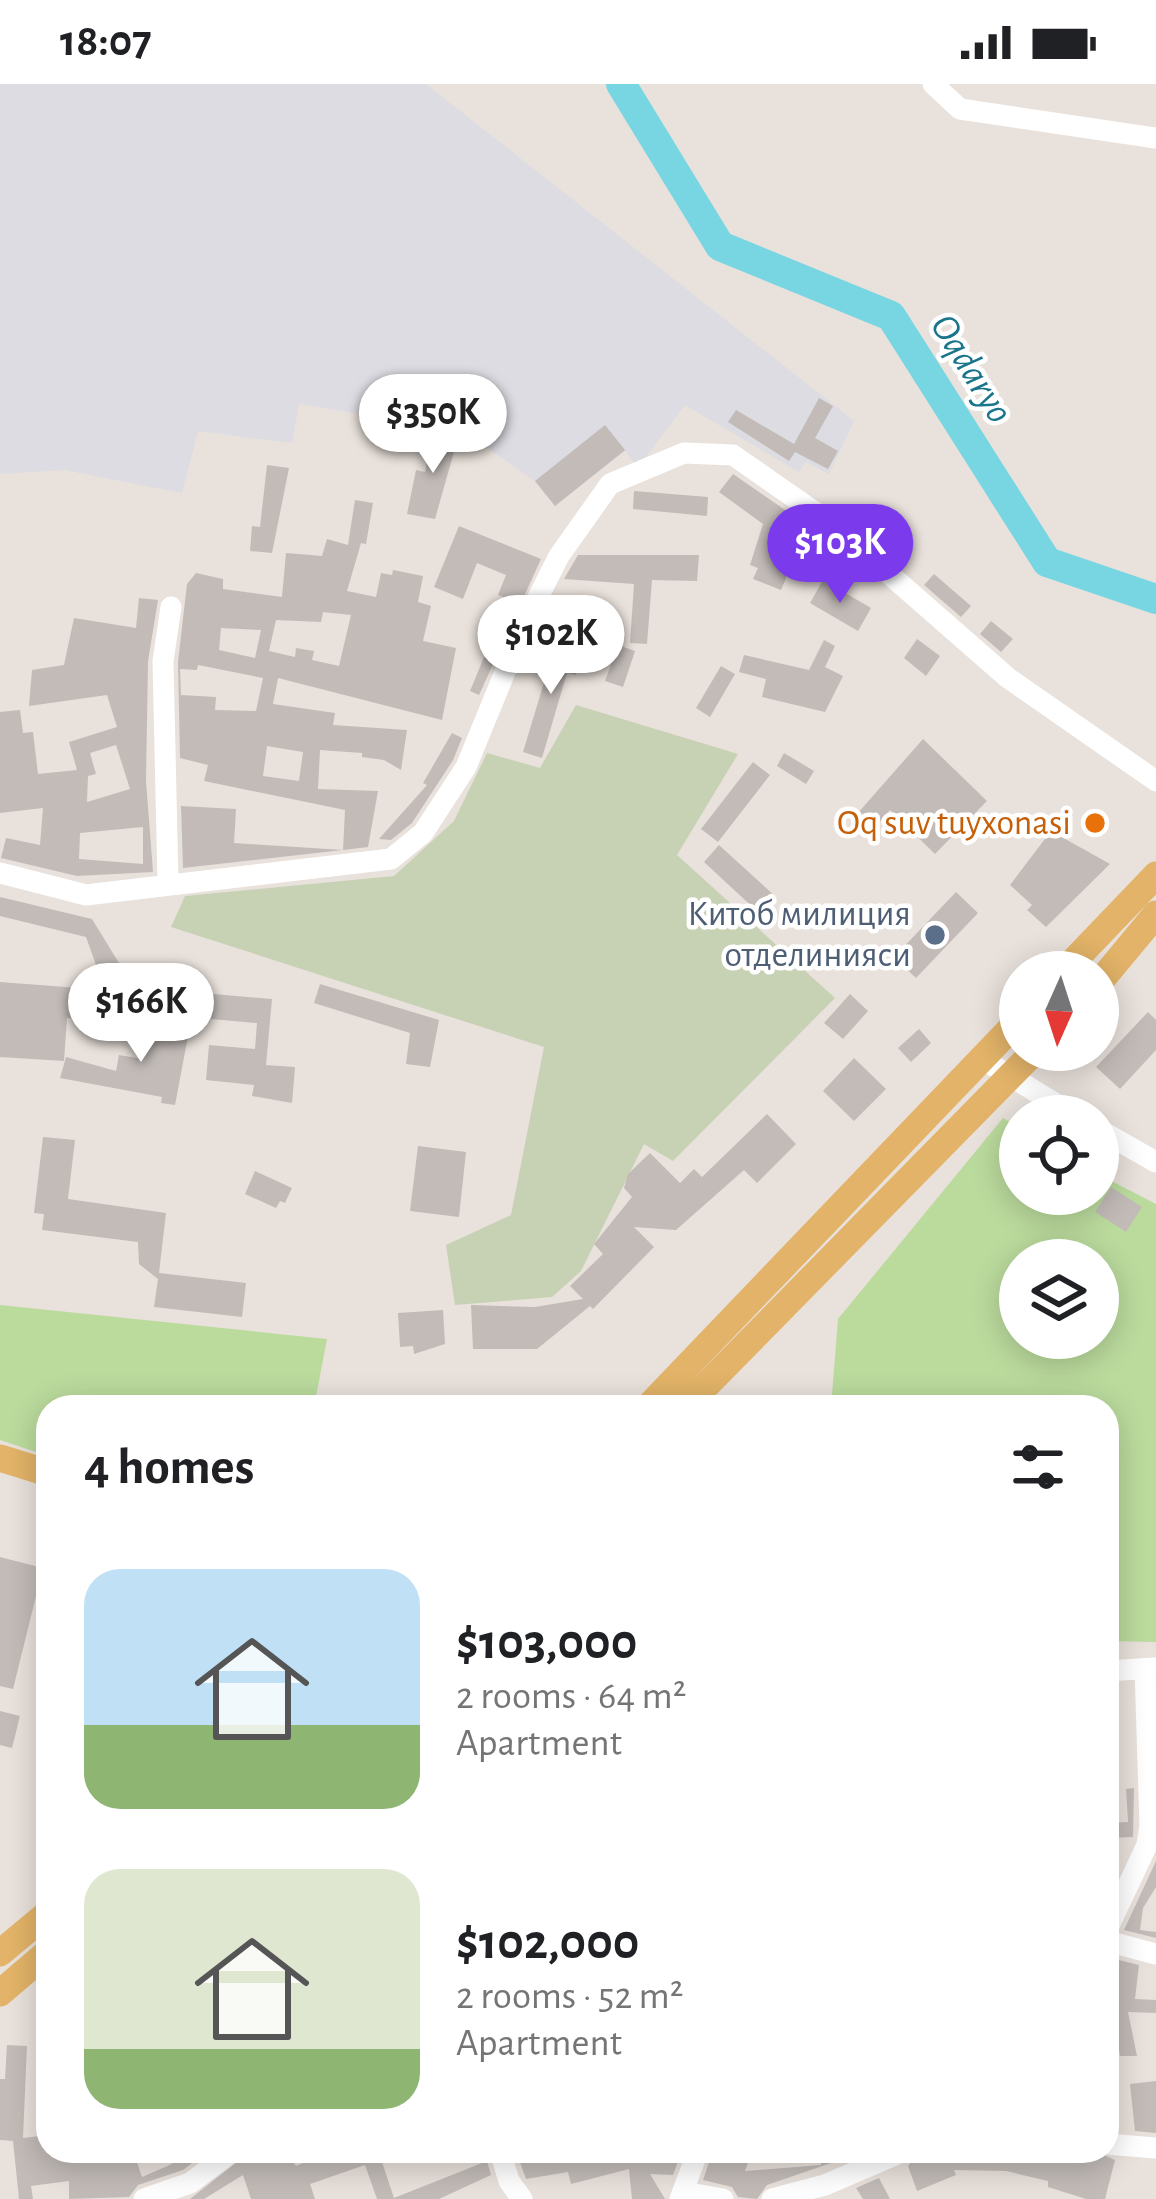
<!DOCTYPE html>
<html lang="en">
<head>
<meta charset="utf-8">
<style>
  :root { --surface:#fff; --page:#f2f2f2; --text:#202124; --muted:#757577; --accent:#7c3aed }
  body { margin:0; font-family:"Alegreya Sans",sans-serif; background:var(--page); color:var(--text); height:100vh; display:flex; flex-direction:column; font-size:45px; white-space:nowrap }
  * { box-sizing:border-box; margin:0 }
  p { font-size:39px; color:var(--muted) }
  .icon { flex:none; width:66px; height:66px; fill:none; stroke:currentColor; stroke-width:2; stroke-linecap:round; stroke-linejoin:round }
  .map { position:relative; flex:1; overflow:hidden }
  .sheet { position:absolute; left:36px; top:1311px; width:1083px; height:768px; display:flex; flex-direction:column; background:var(--surface); border-radius:36px; box-shadow:0 6px 30px #0003 }
  .sheet>* { flex:none }
  .needle { width:78px; rotate:183deg }
  .controls { position:absolute; left:999px; top:867px; display:grid; gap:24px }
  .controls a { display:grid; place-items:center; width:120px; height:120px; border-radius:50%; background:var(--surface); box-shadow:0 6px 30px #0003; font-size:60px }
  .price { position:absolute; translate:-50% -102px; padding:0 27px; border-radius:42px; background:#fff; color:#222; font-size:39px; line-height:78px; filter:drop-shadow(0 3px 6px #0008) }
  .price::after { content:''; position:absolute; left:50%; top:72px; width:36px; height:27px; margin-left:-18px; background:inherit; clip-path:polygon(0 0,100% 0,50% 100%) }
  .price.selected { background:var(--accent); color:#fff }
  ul { padding:0; list-style:none }
  li { display:flex; align-items:center; gap:36px; height:300px; padding:0 48px }
  li span { display:grid; place-items:center; flex:none; width:336px; height:240px; border-radius:36px; color:#555 }
  li>.icon { margin-inline-start:auto }
  span .icon { width:144px; height:144px; fill:#fffc; stroke-width:1 }
  li b { font-size:51px }
  h2 { display:flex; justify-content:space-between; align-items:center; height:144px; padding:0 48px; font-size:51px }
  .status { display:flex; justify-content:space-between; align-items:center; height:84px; padding:0 60px; background:var(--surface); direction:ltr }
  .status svg { height:33px; fill:currentColor }
  .map>svg:first-child { display:block }
</style>
</head>
<body>
<div class="status"><b>18:07</b><svg viewBox="0 0 49 12"><path d="M0 12V9h3v3zM5 12V6h3v6zM10 12V3h3v9zM15 12V0h3v12zM26 1h20v11H26zM47 4h2v5h-2z"/></svg></div>
<div class="map">
<svg width="1156" height="2115" viewBox="0 0 1156 2115">
  <rect width="100%" height="100%" fill="#e9e1db"/>
  <path fill="#dcdce2" d="M0 0H426L854 337 829 390 806 378 799 388 685 321 638 383 625 367 555 422 535 397 463 347 299 320 292 359 198 347 182 409 64 386 0 390Z"/>
  <path fill="#bbdb9d" fill-rule="evenodd" d="M1003 1034 1020 1044V1110H1098V1090L1156 1120V1558L1107 1557V1323H831L838 1235ZM1020 1176H1098V1254H1020Z
    M0 1221 327 1255 314 1323H48V1372L0 1356Z"/>
  <path fill="#c7d1b4" d="M576 621 738 670 677 771 835 914 673 1077 644 1060 581 1187 552 1213 455 1221 446 1161 511 1131 544 963 171 843 185 812 394 792 454 737 487 669 540 684Z"/>
  <g fill="none" stroke-linecap="round" stroke-linejoin="round">
    <path stroke="#78d6e2" stroke-width="30" d="M621 0 720 162 891 232 1047 478 1156 515"/>
  </g>
  <path fill="#c2bbb8" fill-rule="evenodd" d="M819 314 833 322 815 354 838 367 828 385 795 368 789 377 728 338 736 326 794 360Z
    M605 341 625 366 555 422 535 397Z
    M434 344 459 350 435 435 407 430 416 386 425 388Z
    M267 381 289 384 272 469 250 467 252 442 260 443Z
    M733 390 808 442 781 506 753 495 758 484 750 481 763 440 719 408Z
    M634 407 708 413 707 432 633 425Z
    M355 416 373 419 366 460 361 459 347 507 376 513 381 489 392 491 393 486 423 492 418 518 431 522 423 557 456 564 442 636 278 594 273 620 335 629 333 641 407 646 401 686 384 676 362 673V669L320 666 318 705 378 707 368 763 343 766 345 726 204 697 208 681 180 674 178 578 187 500 196 489 223 495V505L282 513 286 469 322 472 327 455 348 461ZM323 528 351 531 339 582 312 576 314 567 296 564 295 573 269 567 276 536 321 538ZM221 544 261 546 255 574 219 566ZM198 581 263 594 256 627 215 626 216 613 181 611 180 585 197 586ZM267 662 303 668 299 697 263 692Z
    M459 442 541 475 479 611 470 607 508 515 498 511 506 491 477 479 463 515 434 503Z
    M578 471H699L697 497 652 496 647 560 630 559 634 500 564 495Z
    M934 490 971 522 961 533 924 501Z
    M823 496 871 524 858 547 810 519Z
    M139 514 158 516 148 577 146 697 153 788 77 792 1 774 6 754 40 761 43 724 0 729V628L20 626 23 649 33 648 38 690 77 686 69 658 117 643 107 611 29 622 32 586 64 581 74 534 136 544ZM116 661 130 705 87 718 88 692 96 690 90 669ZM143 743V780L79 775 80 749Z
    M991 537 1013 555 1001 568 980 550Z
    M917 555 940 572 926 592 904 574Z
    M824 556 835 562 825 583 843 592 825 628 762 613 766 595 739 588 744 571 809 586Z
    M556 558 581 562 576 591 567 589 542 674 523 668 546 592 551 594Z
    M618 561 635 567 623 603 605 597Z
    M721 582 735 590 710 633 696 624Z
    M452 649 462 654 453 676 412 739 391 756 379 755 427 701 423 699Z
    M923 655 987 717 935 770 890 726 873 745 857 730Z
    M784 669 814 687 806 700 777 682Z
    M753 678 770 691 718 758 701 745Z
    M181 722 236 725 234 759 343 766 183 784Z
    M1051 747 1110 780 1046 843 1027 826 1032 821 1010 801Z
    M719 761 775 812 759 829 704 778Z
    M956 808 978 829 916 894 894 873Z
    M0 813 92 835 122 884 118 942 116 937 67 934 64 977 0 973V898L105 906 86 853 0 832Z
    M320 900 439 936 430 983 406 980 410 949 314 919Z
    M213 910 272 915 266 981 295 983 292 1019 252 1012 254 1001 206 996 209 961 255 965 257 939 211 935Z
    M850 910 868 927 843 955 824 939Z
    M1148 928 1156 936V966L1120 1005 1096 983Z
    M145 938 190 942 175 1021 161 1019 162 1013 60 994 66 973 116 987 119 971 143 975Z
    M919 945 931 959 911 978 898 964Z
    M854 974 886 1005 854 1037 823 1007Z
    M767 1030 796 1060 757 1099 744 1086 676 1146 634 1143 654 1163 593 1225 590 1222 537 1265H473L471 1221 535 1223 583 1215 570 1202 603 1170 594 1160 632 1113 624 1104 628 1090 650 1069 680 1099 694 1085 702 1093Z
    M43 1053 75 1056 68 1115 166 1129 159 1189 246 1199 242 1233 154 1223 158 1195 139 1180 138 1158 42 1146 44 1130 34 1129Z
    M418 1062 466 1068 459 1133 410 1127Z
    M255 1087 292 1104 285 1119 280 1117 276 1124 245 1110Z
    M1111 1103 1142 1123 1126 1148 1095 1128Z
    M443 1226 445 1260 414 1270 413 1262 400 1263 398 1229Z
    M0 1473 43 1484 13 1605 0 1602Z
    M0 1627 20 1632 12 1664 0 1661Z
    M1134 1704 1133 1753 1107 1754V1739L1128 1738 1126 1705Z
    M1156 1777V1803L1143 1824 1140 1846 1156 1848V1854L1124 1846Z
    M1107 1873 1139 1881 1135 1915 1156 1916V1929L1128 1928 1137 1972H1120L1114 1936H1107Z
    M7 1961 27 1962 23 2054 48 2051V2067H133L142 2093 172 2080 170 2076 186 2067H208L183 2086 138 2101 129 2113 69 2115V2097L31 2102 33 2115H19L13 2057 0 2056V1995H5Z
    M1156 1997V2049L1135 2047 1130 2000Z
    M251 2067H285L296 2082 331 2067H399L381 2075 394 2114 487 2077 491 2091 439 2115H377L365 2081 310 2100 315 2115H251L243 2091 204 2115H190Z
    M516 2067H549L530 2079 563 2073 562 2067 670 2073V2067H682L673 2091 650 2090 665 2115H632L629 2085 571 2100 568 2088 526 2095Z
    M821 2067H866L767 2101 757 2115 738 2113 732 2103 703 2096 712 2069 749 2076 745 2087 821 2081Z
    M919 2067H1094L1115 2076 1105 2115H1086L1048 2103V2097L1006 2087 954 2086 956 2091 917 2107 908 2082Z
    M879 2094 890 2115H863L856 2104Z"/>
  <g fill="none" stroke-linecap="round" stroke-linejoin="round">
    <path stroke="#fff" stroke-width="21" d="M933 0 960 25 1156 54
      M0 789 86 811 391 775 423 749 466 683 526 537 559 472 610 400 684 369 733 371 832 440 1008 594 1156 697
      M168 798 163 577 171 523
      M982 975 1076 1032
      M1098 1045 1156 1078
      M1107 1587 1154 1584
      M1107 1846 1147 1761 1150 1742 1145 1585
      M1107 1857 1156 1870
      M1107 2060 1156 2064
      M500 2067 509 2097 522 2115
      M684 2108 723 2115
      M144 2115 190 2099 233 2067
      M680 2115 698 2067
      M772 2115 825 2101 904 2067"/>
    <path stroke="#e2b368" stroke-width="27" d="M1063 888 1156 791
      M1098 900 1156 830
      M648 1323 1020 935
      M685 1323 1036 966
      M0 1374 48 1389
      M0 1869 48 1829
      M0 1909 48 1868"/>
  </g>
  <circle fill="#e8710a" stroke="#fff" stroke-width="4.5" cx="1095" cy="739" r="12"/>
  <circle fill="#5c6f8a" stroke="#fff" stroke-width="4.5" cx="935" cy="851" r="12"/>
  <g text-anchor="middle" dominant-baseline="central" stroke-width="9" stroke-linejoin="round" paint-order="stroke">
    <g font-size="36" fill="#c56008" stroke="#fff" text-anchor="end">
      <text x="1071" y="739">Oq suv tuyxonasi</text>
    </g>
    <g font-size="36" fill="#4e5e75" stroke="#fff" text-anchor="end">
      <text x="911" y="830">Китоб милиция<tspan x="911" dy="41">отделинияси</tspan></text>
    </g>
    <g font-size="39" font-style="italic" fill="#1a758b" stroke="#fff">
      <text transform="translate(971 285) rotate(58)">Oqdaryo</text>
    </g>
  </g>
</svg>
<div class="controls">
<a><svg class="needle" viewBox="-14 -14 28 28"><path d="M0-13l5 13h-10z" fill="#e53935"/><path d="M0 13l5-13h-10z" fill="#757577"/></svg></a>
<a><svg class="icon" aria-label="locate" viewBox="0 0 24 24"><circle cx="12" cy="12" r="6"/><path d="M12 2v4M12 18v4M2 12h4M18 12h4"/></svg></a>
<a><svg class="icon" aria-label="layers" viewBox="0 0 24 24"><path d="M12 4l9 5-9 5-9-5zM3 14l9 5 9-5"/></svg></a>
</div>
<b class="price" style="left:433px;top:392px">$350K</b>
<b class="price selected" style="left:840px;top:522px">$103K</b>
<b class="price" style="left:551px;top:613px">$102K</b>
<b class="price" style="left:141px;top:981px">$166K</b>
<section class="sheet">
<h2>4 homes<svg class="icon" aria-label="filters" viewBox="0 0 24 24"><path d="M4 7h16M4 17h16"/><circle cx="9" cy="7" r="2"/><circle cx="15" cy="17" r="2"/></svg></h2>
<ul>
<li><span style="background:linear-gradient(#bfe0f5 65%,#8fb573 0)"><svg class="icon" aria-label="home" viewBox="0 0 24 24"><path d="M3 11l9-7 9 7M6 9v11h12V9"/></svg></span><div><b>$103,000</b><p>2 rooms · 64 m²</p><p>Apartment</p></div></li>
<li><span style="background:linear-gradient(#dfe7d0 75%,#8fb573 0)"><svg class="icon" aria-label="home" viewBox="0 0 24 24"><path d="M3 11l9-7 9 7M6 9v11h12V9"/></svg></span><div><b>$102,000</b><p>2 rooms · 52 m²</p><p>Apartment</p></div></li>
</ul>
</section>
</div>
</body>
</html>
